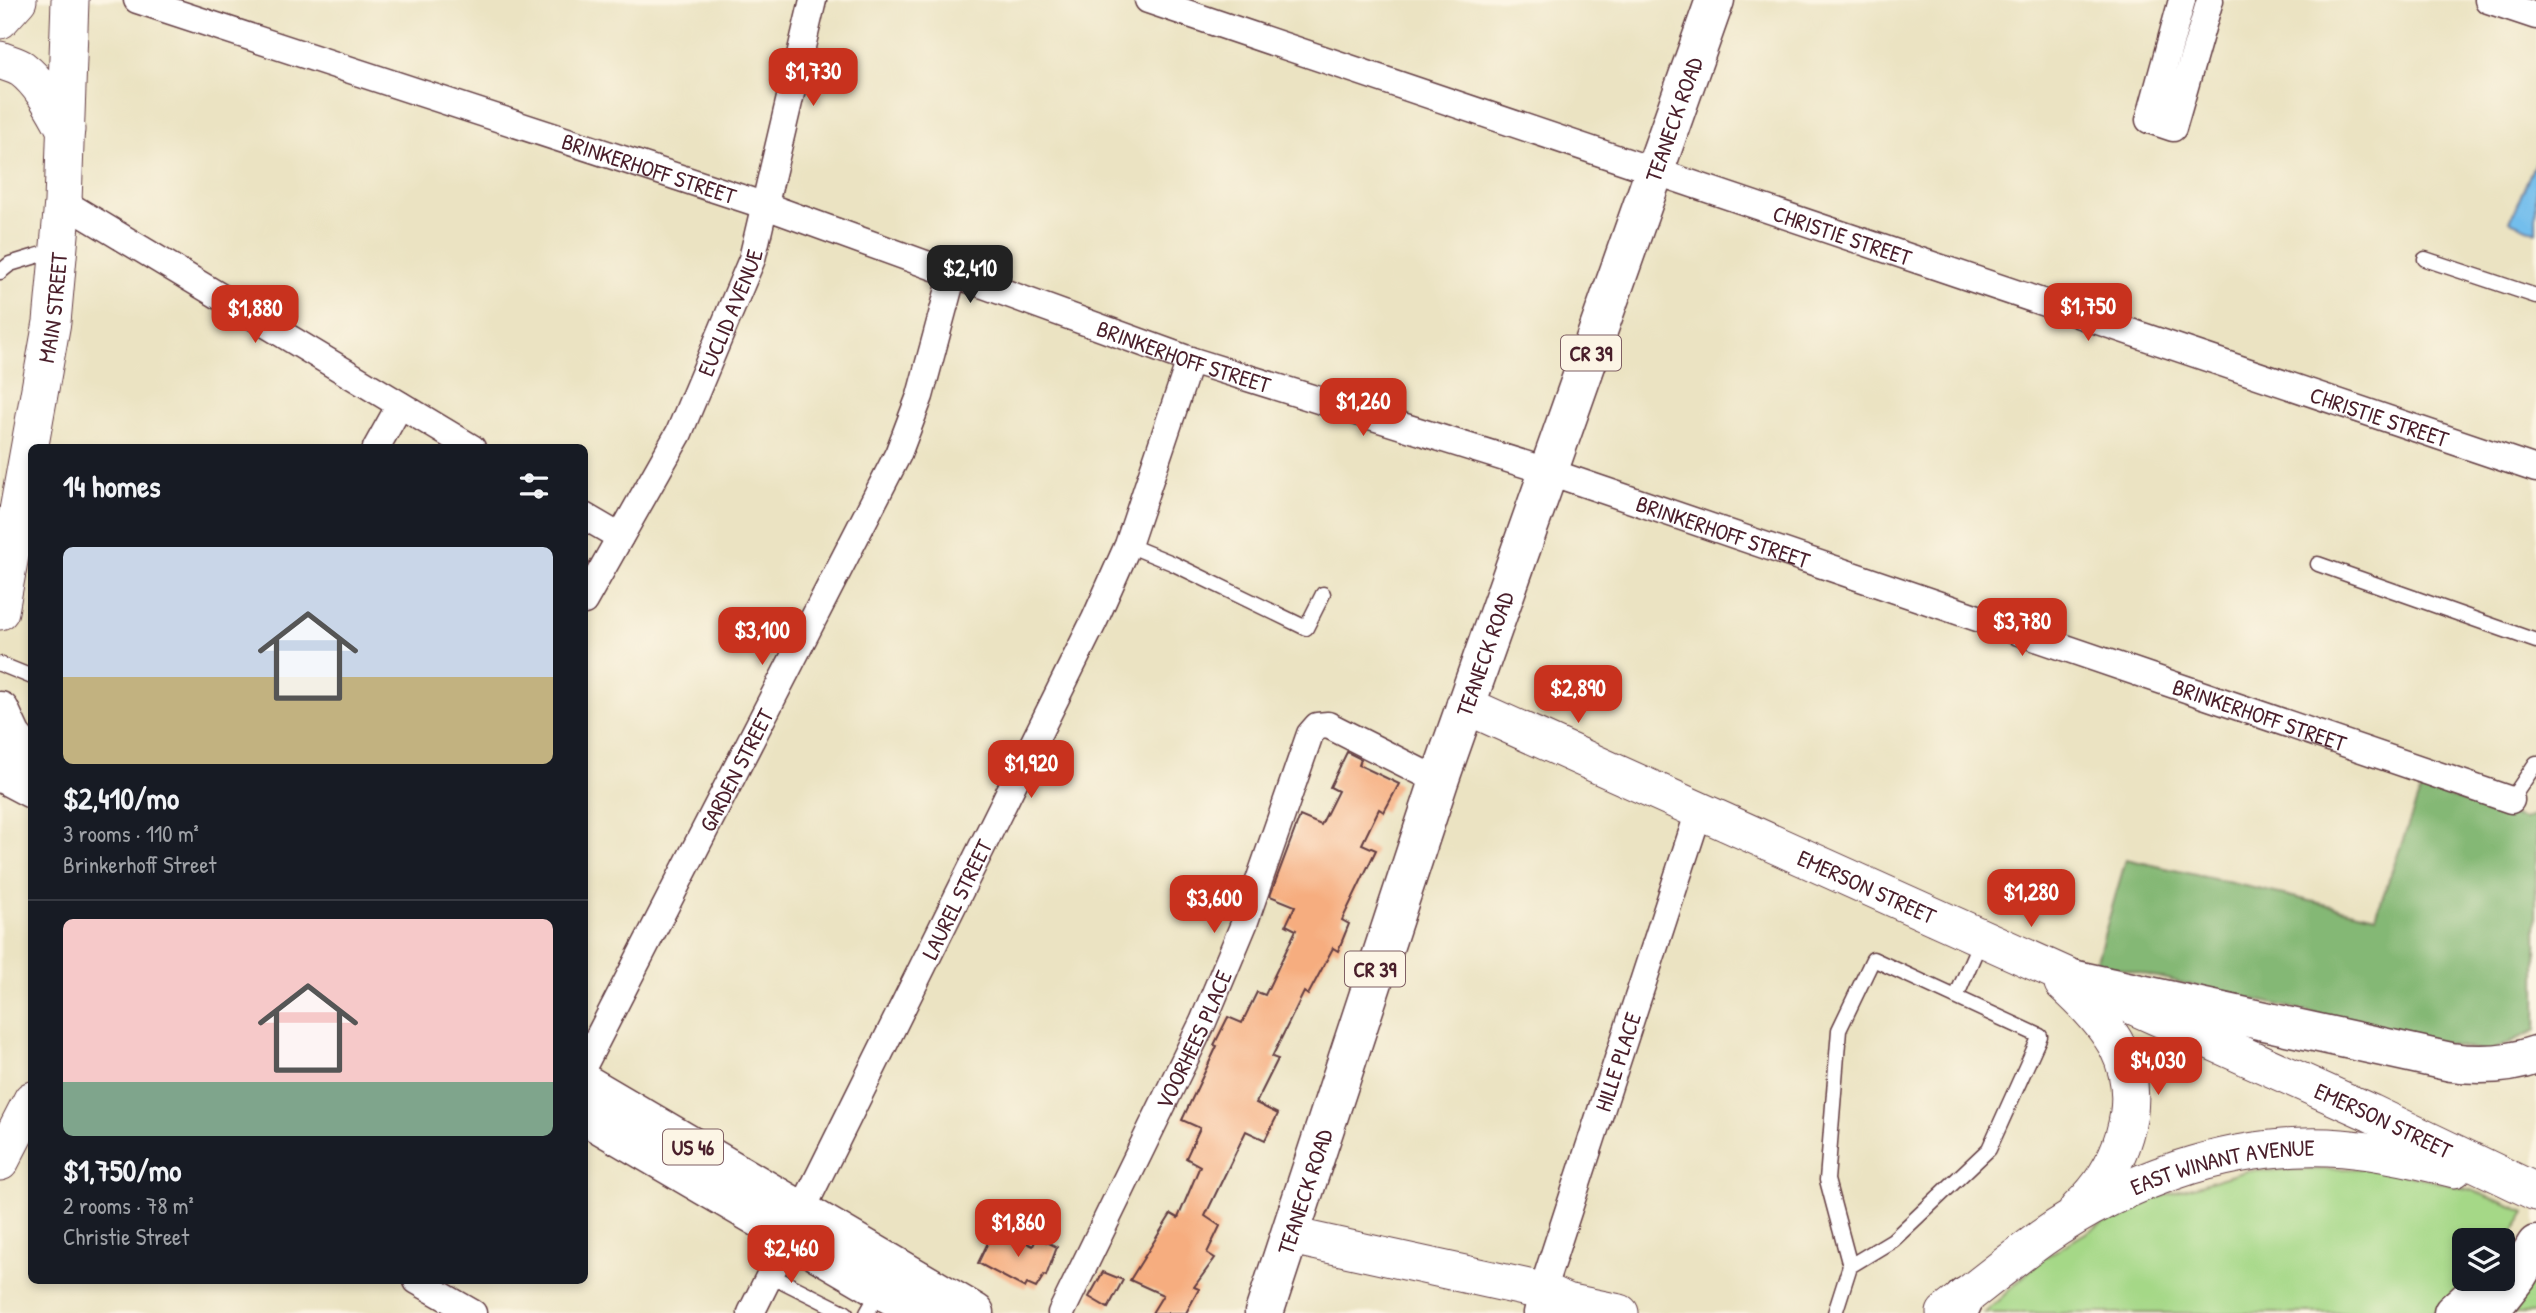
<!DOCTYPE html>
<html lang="en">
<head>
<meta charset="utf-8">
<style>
  :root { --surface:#171b24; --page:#20242c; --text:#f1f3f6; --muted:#9ea1a6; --line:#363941; --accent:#c8321e }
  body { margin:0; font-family:"Patrick Hand",sans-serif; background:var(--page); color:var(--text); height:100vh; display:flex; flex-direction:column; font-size:26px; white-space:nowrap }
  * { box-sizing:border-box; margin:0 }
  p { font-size:23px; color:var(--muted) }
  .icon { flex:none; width:38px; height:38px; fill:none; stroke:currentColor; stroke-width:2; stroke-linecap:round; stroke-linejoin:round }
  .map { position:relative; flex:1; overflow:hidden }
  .drawer { position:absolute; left:28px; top:444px; width:560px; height:840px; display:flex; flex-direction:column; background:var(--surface); border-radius:10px; box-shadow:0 4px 10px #0003 }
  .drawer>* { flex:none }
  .buttons { position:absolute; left:2452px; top:1228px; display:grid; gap:14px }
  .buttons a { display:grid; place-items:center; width:63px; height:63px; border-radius:10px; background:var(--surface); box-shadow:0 4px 10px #0003; font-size:35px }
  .price { position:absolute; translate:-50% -60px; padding:0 16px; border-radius:14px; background:var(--accent); color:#fff; font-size:23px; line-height:46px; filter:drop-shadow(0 2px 4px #0008) }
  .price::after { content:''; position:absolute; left:50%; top:42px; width:21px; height:16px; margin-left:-10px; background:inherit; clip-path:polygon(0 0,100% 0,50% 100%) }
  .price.active { background:#222; color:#fff }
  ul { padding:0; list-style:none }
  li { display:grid; align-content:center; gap:14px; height:371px; padding:0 35px }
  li+li { border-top:2px solid var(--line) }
  li span { display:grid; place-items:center; height:217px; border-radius:10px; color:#555 }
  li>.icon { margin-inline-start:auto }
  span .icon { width:126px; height:126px; fill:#fffc; stroke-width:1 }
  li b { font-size:30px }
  h2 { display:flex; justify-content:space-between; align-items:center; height:84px; padding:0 35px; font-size:30px }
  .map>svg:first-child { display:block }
</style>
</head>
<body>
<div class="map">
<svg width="2536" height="1313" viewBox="0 0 2536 1313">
  <rect width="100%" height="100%" fill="#fcf5e5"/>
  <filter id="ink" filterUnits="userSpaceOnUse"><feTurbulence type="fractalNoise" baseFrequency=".0143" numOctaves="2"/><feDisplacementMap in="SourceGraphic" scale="14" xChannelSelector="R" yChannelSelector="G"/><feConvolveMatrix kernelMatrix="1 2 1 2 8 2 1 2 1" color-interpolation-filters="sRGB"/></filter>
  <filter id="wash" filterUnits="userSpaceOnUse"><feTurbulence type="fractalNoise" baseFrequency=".00686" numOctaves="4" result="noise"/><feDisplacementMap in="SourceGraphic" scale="28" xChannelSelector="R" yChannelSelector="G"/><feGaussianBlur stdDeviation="1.57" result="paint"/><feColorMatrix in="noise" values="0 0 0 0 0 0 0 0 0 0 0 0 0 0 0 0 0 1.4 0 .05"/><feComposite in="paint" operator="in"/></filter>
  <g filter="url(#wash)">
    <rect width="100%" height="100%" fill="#ebe3c2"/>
    <path fill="#a5d887" stroke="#787c59" stroke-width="2" d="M2381 1168 2471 1190 2526 1212 2503 1248 2502 1241H2464V1279L2443 1306 2432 1313H1985L2042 1259 2133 1205 2246 1171Z
      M2536 1276V1313H2509Z"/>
    <path fill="#84b874" stroke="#676c50" stroke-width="2" d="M2421 789 2524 819 2536 815V1030L2488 1053 2096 963 2126 859 2376 916Z"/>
    <path fill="#73beec" stroke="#5e6e8c" stroke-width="2" d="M2536 160V232L2510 221Z"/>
    <g id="blocks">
      <path fill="#f6ad7f" d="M1347 752 1361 759 1359 765 1399 784 1384 812 1379 809 1362 844 1376 850 1342 920 1349 924 1338 951 1333 948 1308 995 1304 992 1272 1057 1278 1059 1256 1103 1278 1114 1265 1140 1246 1131 1205 1216 1220 1226 1207 1253 1215 1258 1194 1287 1199 1289 1186 1313H1152L1163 1295 1130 1280 1171 1214 1178 1218 1200 1166 1186 1158 1200 1128 1182 1120 1217 1046 1214 1045 1228 1017 1242 1023 1257 992 1265 995 1296 930 1286 925 1295 906 1270 896 1300 816 1321 825 1338 791 1330 787Z
        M995 1228 1033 1246 1037 1237 1057 1247 1046 1276 1044 1275 1036 1288 1027 1284 1025 1288 978 1263Z
        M1103 1272 1123 1280 1108 1308 1089 1297Z"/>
    </g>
  </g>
  <g filter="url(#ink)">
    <use href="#blocks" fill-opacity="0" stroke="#623c42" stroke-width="2"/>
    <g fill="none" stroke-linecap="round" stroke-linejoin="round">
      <defs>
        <path id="lane" d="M2425 259 2536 296
          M0 272 10 264 59 249
          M1128 545 1172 563 1306 628 1323 594
          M2318 564 2536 641
          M0 664 32 677
          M2511 800 2536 763
          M1956 997 1982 937
          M770 1275 846 1313
          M867 1313 880 1290
          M1835 1313 1850 1266 1827 1180 1839 1030 1873 959 2040 1036 1989 1149 1893 1240 1850 1266"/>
        <g id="street">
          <path id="s1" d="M137 0 766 206 1190 360 1550 472 2511 800"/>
          <path id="s2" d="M1148 0 2536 469"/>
          <path d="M2182 0 2149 120 2173 128 2210 0"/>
          <path d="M2488 0 2536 16"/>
          <path d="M63 202 472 448"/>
          <path d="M376 448 400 405"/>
          <path d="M584 516 620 537"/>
          <path id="s3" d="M584 601 679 433 752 259 813 0"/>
          <path id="s4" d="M584 1065 898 454 920 396 953 274"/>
          <path d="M417 1281 473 1313"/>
          <path id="s5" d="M751 1313 1095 619 1128 545 1190 360"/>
          <path id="s6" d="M1061 1313 1203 1022 1244 924 1310 734 1317 726 1328 725 1439 781"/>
          <path id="s7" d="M1537 1313 1542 1291 1699 811"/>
        </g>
        <g id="secondary">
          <path d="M0 20 18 0"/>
          <path d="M0 60C7 63 16 65 22 69 42 84 54 109 66 130"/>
          <path id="s8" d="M0 611 52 322 63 202 70 0"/>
          <path id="s9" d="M1465 705 2371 1113 2536 1192"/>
          <path d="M2063 983C2084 1002 2105 1023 2118 1048 2146 1104 2120 1170 2078 1209"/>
          <path d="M0 1162 32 1100"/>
          <path d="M1291 1236 1542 1291 1567 1302 1620 1313"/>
          <path id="s10" d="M1945 1313C1977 1288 2009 1262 2042 1238 2123 1181 2228 1143 2328 1147 2371 1149 2413 1158 2454 1169"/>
        </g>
        <g id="primary">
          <path id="s11" d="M1264 1313 1439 781 1715 0"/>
        </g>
        <path id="highway" d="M0 711 12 737 27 755
          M0 772 32 789
          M2072 979 2451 1062C2480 1066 2508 1065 2536 1055
          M584 1083 975 1313
          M584 1115 922 1313
          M1958 1313 1965 1297
          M2453 1313 2491 1279
          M2488 1313 2518 1275 2536 1245"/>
      </defs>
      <use href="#lane" stroke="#623c42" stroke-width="17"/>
      <use href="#street" stroke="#623c42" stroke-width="29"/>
      <use href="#secondary" stroke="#623c42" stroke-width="39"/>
      <use href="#primary" stroke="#623c42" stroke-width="41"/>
      <use href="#highway" stroke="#623c42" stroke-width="41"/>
      <use href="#lane" stroke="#fff" stroke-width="14"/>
      <use href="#street" stroke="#fff" stroke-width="26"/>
      <use href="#secondary" stroke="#fff" stroke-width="37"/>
      <use href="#primary" stroke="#fff" stroke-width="38"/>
      <use href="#highway" stroke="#fff" stroke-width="38"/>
    </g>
  </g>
  <g text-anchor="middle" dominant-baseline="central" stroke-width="6" stroke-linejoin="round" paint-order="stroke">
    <g fill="#fcf5e5" stroke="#7f5f63" stroke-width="2">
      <rect x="1561" y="335.5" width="60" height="35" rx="5"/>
      <rect x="1345" y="951.5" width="60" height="35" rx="5"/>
      <rect x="663" y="1129.5" width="60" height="35" rx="5"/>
    </g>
    <g font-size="21" font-weight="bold" fill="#4a1f2b">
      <text x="1591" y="353">CR 39</text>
      <text x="1375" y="969">CR 39</text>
      <text x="693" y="1147">US 46</text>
    </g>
    <g font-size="23" fill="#4a1f2b" stroke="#fcf5e5">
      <text stroke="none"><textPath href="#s11" startOffset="1262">TEANECK ROAD</textPath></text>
      <text stroke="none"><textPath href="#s1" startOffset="539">BRINKERHOFF STREET</textPath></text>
      <text stroke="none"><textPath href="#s2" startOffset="733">CHRISTIE STREET</textPath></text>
      <text stroke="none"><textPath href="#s8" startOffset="308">MAIN STREET</textPath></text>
      <text stroke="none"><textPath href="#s3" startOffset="324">EUCLID AVENUE</textPath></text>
      <text stroke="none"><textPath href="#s1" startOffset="1106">BRINKERHOFF STREET</textPath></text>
      <text stroke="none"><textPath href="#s2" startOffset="1300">CHRISTIE STREET</textPath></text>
      <text stroke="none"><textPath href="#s1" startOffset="1673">BRINKERHOFF STREET</textPath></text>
      <text stroke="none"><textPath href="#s11" startOffset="695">TEANECK ROAD</textPath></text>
      <text stroke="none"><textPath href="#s1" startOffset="2240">BRINKERHOFF STREET</textPath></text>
      <text stroke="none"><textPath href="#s4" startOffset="332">GARDEN STREET</textPath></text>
      <text stroke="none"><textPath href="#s9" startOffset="441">EMERSON STREET</textPath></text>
      <text stroke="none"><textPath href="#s5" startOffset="462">LAUREL STREET</textPath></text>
      <text stroke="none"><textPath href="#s6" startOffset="304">VOORHEES PLACE</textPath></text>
      <text stroke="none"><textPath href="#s7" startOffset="264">HILLE PLACE</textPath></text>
      <text stroke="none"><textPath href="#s9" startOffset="1008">EMERSON STREET</textPath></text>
      <text stroke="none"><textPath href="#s10" startOffset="320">EAST WINANT AVENUE</textPath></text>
      <text stroke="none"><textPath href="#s11" startOffset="128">TEANECK ROAD</textPath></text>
    </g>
  </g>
</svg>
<div class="buttons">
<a><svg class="icon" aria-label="layers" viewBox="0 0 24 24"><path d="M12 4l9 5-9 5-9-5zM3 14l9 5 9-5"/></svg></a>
</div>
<b class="price" style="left:813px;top:108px">$1,730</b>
<b class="price active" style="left:970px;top:305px">$2,410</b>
<b class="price" style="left:2088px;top:343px">$1,750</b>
<b class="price" style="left:255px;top:345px">$1,880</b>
<b class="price" style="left:1363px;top:438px">$1,260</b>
<b class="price" style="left:2022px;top:658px">$3,780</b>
<b class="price" style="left:762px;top:667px">$3,100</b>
<b class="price" style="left:1578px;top:725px">$2,890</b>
<b class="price" style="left:1031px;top:800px">$1,920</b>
<b class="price" style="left:2031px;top:929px">$1,280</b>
<b class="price" style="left:1214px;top:935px">$3,600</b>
<b class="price" style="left:2158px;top:1097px">$4,030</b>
<b class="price" style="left:1018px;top:1259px">$1,860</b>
<b class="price" style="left:791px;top:1285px">$2,460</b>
<section class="drawer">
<h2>14 homes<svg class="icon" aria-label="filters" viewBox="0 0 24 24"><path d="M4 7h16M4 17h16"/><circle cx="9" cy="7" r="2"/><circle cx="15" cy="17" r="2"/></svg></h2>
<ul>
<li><span style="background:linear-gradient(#c9d6e8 60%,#c2b280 0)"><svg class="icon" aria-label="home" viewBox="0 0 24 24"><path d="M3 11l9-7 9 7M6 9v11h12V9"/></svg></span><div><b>$2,410/mo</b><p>3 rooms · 110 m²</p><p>Brinkerhoff Street</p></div></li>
<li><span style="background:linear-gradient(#f6c9c9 75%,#7fa58c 0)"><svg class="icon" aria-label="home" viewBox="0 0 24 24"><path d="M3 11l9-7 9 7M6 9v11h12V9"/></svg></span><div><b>$1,750/mo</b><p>2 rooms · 78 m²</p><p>Christie Street</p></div></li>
</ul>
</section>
</div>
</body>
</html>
